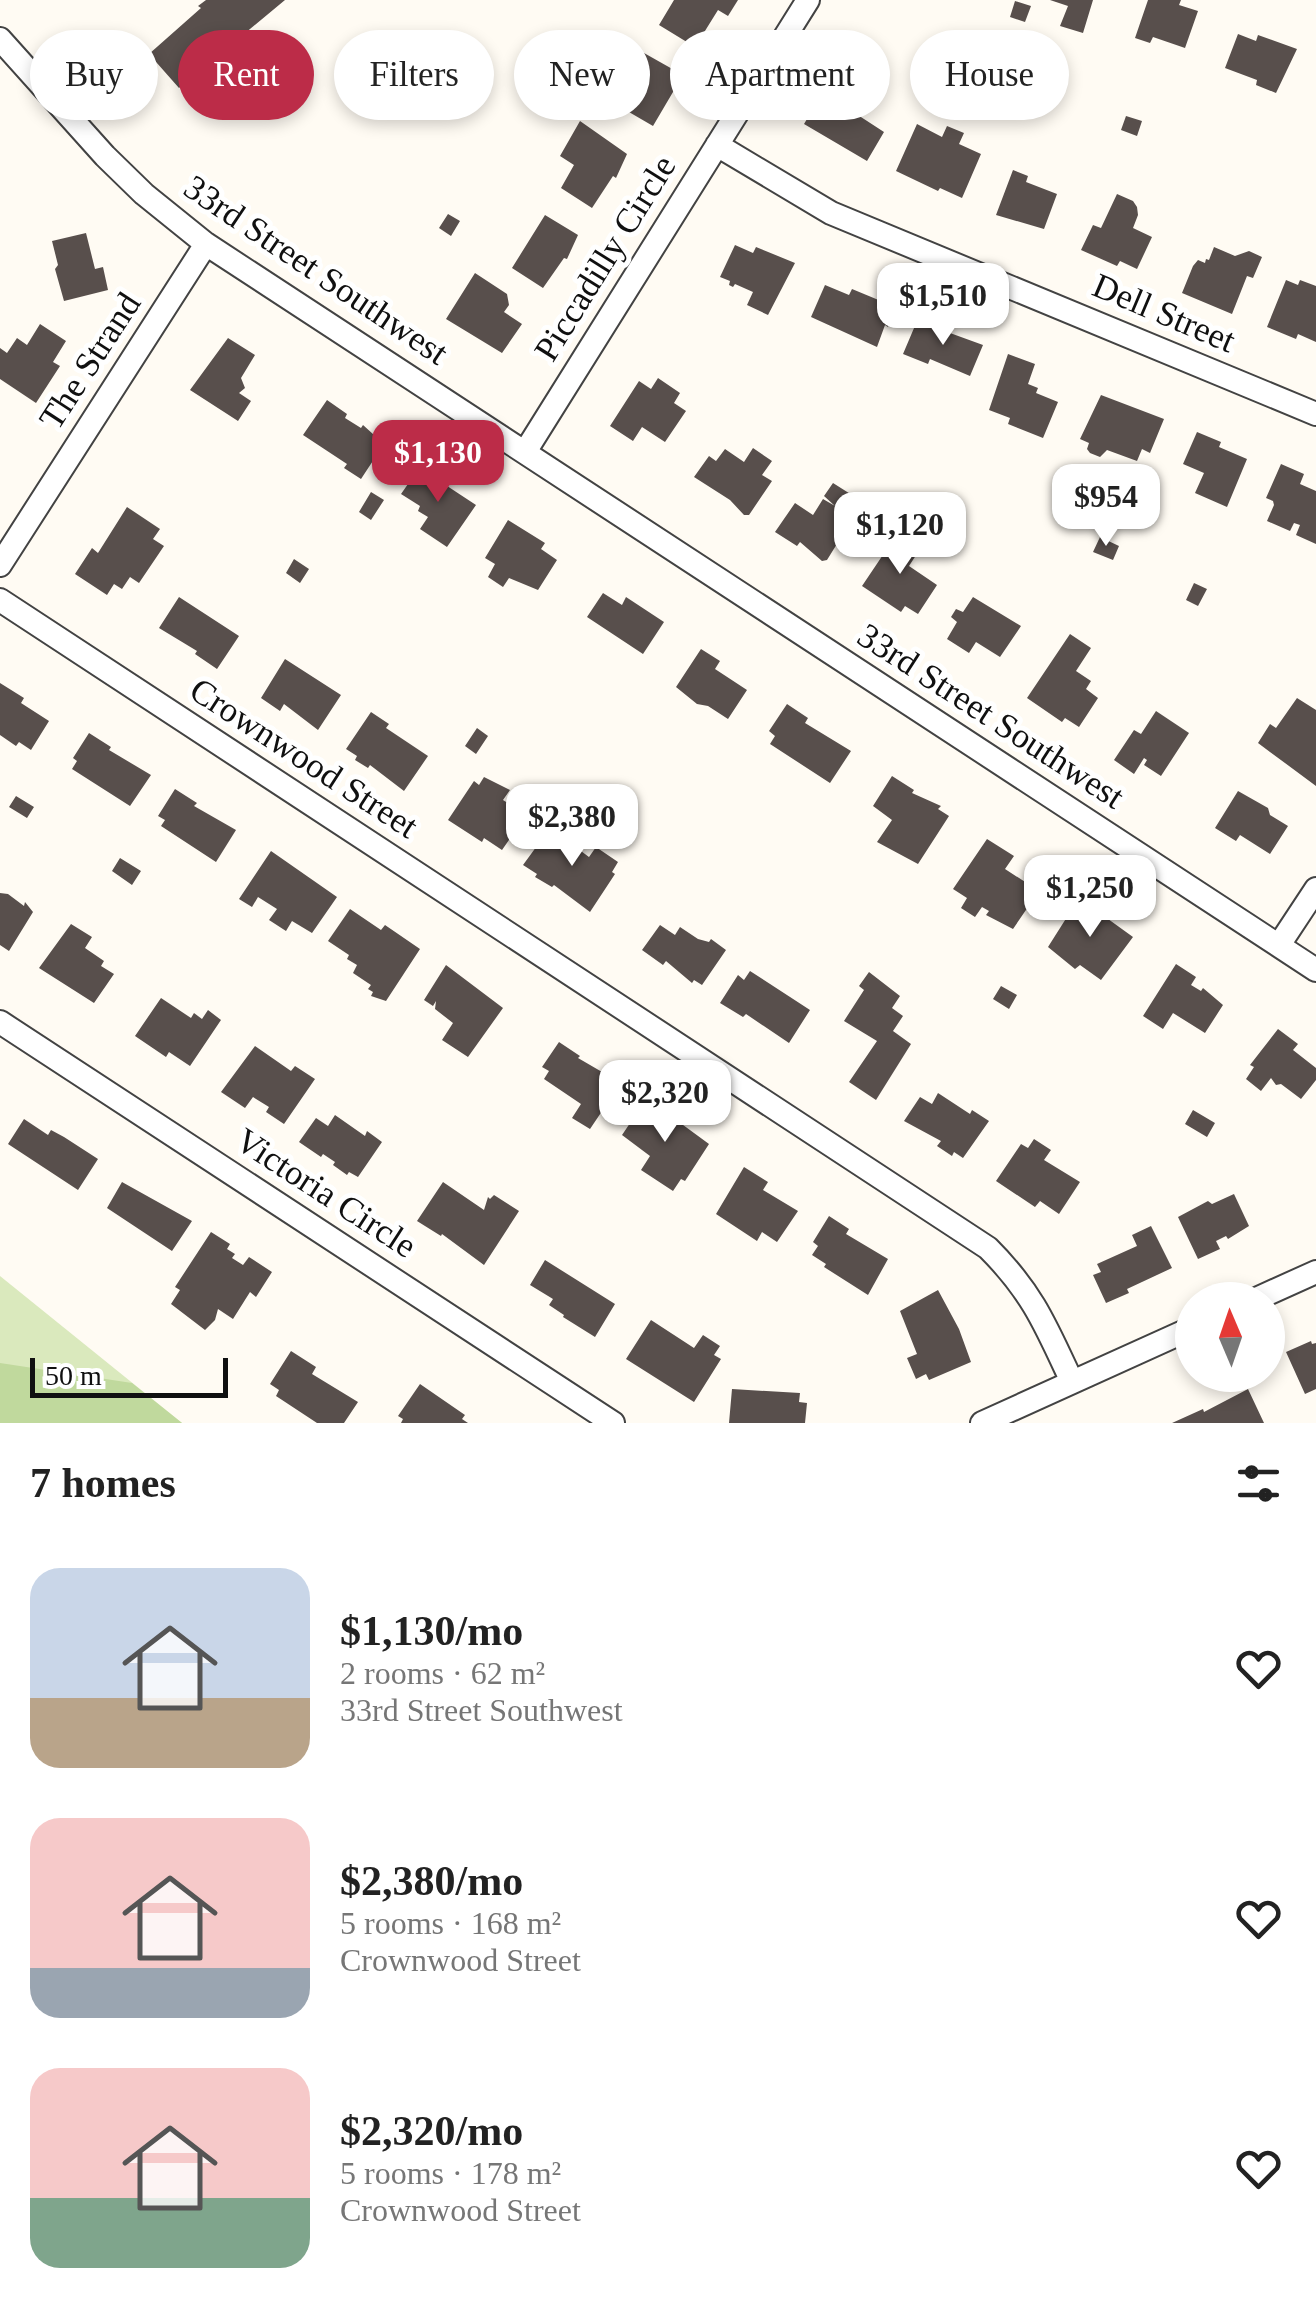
<!DOCTYPE html>
<html lang="en">
<head>
<meta charset="utf-8">
<style>
  :root { --surface:#fff; --page:#f2f2f2; --text:#222; --muted:#767676; --accent:#bc2c48 }
  body { margin:0; font-family:Georgia,serif; background:var(--page); color:var(--text); height:100vh; display:flex; flex-direction:column; font-size:38px; white-space:nowrap }
  * { box-sizing:border-box; margin:0 }
  p { font-size:32px; color:var(--muted) }
  .icon { flex:none; width:55px; height:55px; fill:none; stroke:currentColor; stroke-width:2; stroke-linecap:round; stroke-linejoin:round }
  .map { position:relative; height:1423px; overflow:hidden }
  .sheet { display:flex; flex-direction:column; background:var(--surface); flex:1 }
  .sheet>* { flex:none }
  .hud { position:absolute; left:30px; top:30px; width:1258px; height:90px; display:flex; gap:20px }
  .needle { width:65px; rotate:358deg }
  .fabs { position:absolute; left:1175px; top:1282px; display:grid; gap:20px }
  .fabs a { display:grid; place-items:center; width:110px; height:110px; border-radius:50%; background:var(--surface); box-shadow:0 5px 15px #0003; font-size:50px }
  .scale { position:absolute; left:30px; bottom:25px; width:198px; box-sizing:border-box; padding-left:10px; border:5px solid #101010; border-top:0; font-size:28px; line-height:35px; white-space:nowrap; color:#101010; -webkit-text-stroke:8px #fff; paint-order:stroke }
  .price { position:absolute; translate:-50% -85px; padding:0 22px; border-radius:20px; background:#fff; color:#222; font-size:32px; line-height:65px; filter:drop-shadow(0 2px 5px #0008) }
  .price::after { content:''; position:absolute; left:50%; top:60px; width:30px; height:22px; margin-left:-15px; background:inherit; clip-path:polygon(0 0,100% 0,50% 100%) }
  .price.on { background:var(--accent); color:#fff }
  ul { padding:0; list-style:none }
  li { display:flex; align-items:center; gap:30px; height:250px; padding:0 30px }
  li span { display:grid; place-items:center; flex:none; width:280px; height:200px; border-radius:30px; color:#555 }
  li>.icon { margin-inline-start:auto }
  span .icon { width:120px; height:120px; fill:#fffc; stroke-width:1 }
  li b { font-size:42px }
  h2 { display:flex; justify-content:space-between; align-items:center; height:120px; padding:0 30px; font-size:42px }
  .pill { padding:0 35px; border-radius:45px; background:var(--surface); box-shadow:0 5px 15px #0003; font-size:35px; line-height:90px }
  .pill.on { background:var(--accent); color:#fff }
  .map>svg:first-child { display:block }
</style>
</head>
<body>
<div class="map">
<svg width="1316" height="1423" viewBox="0 0 1316 1423">
  <rect width="100%" height="100%" fill="#fffbf3"/>
  <path fill="#dae9bd" d="M0 1276 182 1423H0Z"/>
  <path fill="#c0d99d" d="M0 1363 132 1383 182 1423H0Z"/>
  <path fill="#584f4c" d="M206 0H285L179 88 149 54 201 8 198 6Z
    M674 0H738L728 16 718 10 695 47 659 25Z
    M1050 0H1093L1083 33 1060 26 1068 6Z
    M1148 0H1181L1179 5 1198 11 1185 48 1153 37 1150 43 1135 38Z
    M1015 1 1031 6 1025 22 1010 17Z
    M1238 34 1256 41 1258 35 1297 49 1276 93 1256 85 1257 80 1225 68Z
    M644 53 683 75 653 126 598 94 612 70 620 75 625 65 634 70Z
    M833 86 851 96 844 106 884 132 867 161 804 124 822 94 827 97Z
    M1126 116 1142 121 1137 136 1121 130Z
    M580 121 627 154 616 178 613 176 592 208 561 188 574 165 560 156Z
    M917 124 942 137 947 126 964 133 959 144 981 154 962 198 940 188 938 191 896 171Z
    M1013 170 1028 176 1026 182 1057 194 1044 229 996 215Z
    M1117 194 1133 201 1137 207 1138 215 1133 228 1152 237 1137 269 1120 261 1117 266 1081 250 1093 225 1101 228Z
    M448 214 460 221 451 236 439 228Z
    M545 215 578 235 567 259 564 258 543 288 512 268Z
    M86 233 95 269 103 267 108 290 64 301 55 269 58 265 52 241Z
    M735 245 753 253 756 247 795 263 768 315 747 305 753 292 735 284 733 287 729 285 730 281 720 277Z
    M1214 247 1235 256 1249 251 1262 257 1253 278 1247 276 1232 314 1182 293 1193 266 1198 260 1205 263 1206 259 1209 260Z
    M475 273 507 294 509 305 504 312 522 324 502 353 446 319Z
    M1286 280 1298 285 1300 280 1316 286V342L1298 334 1296 339 1267 327Z
    M825 285 849 295 852 289 893 306 888 327 885 325 877 347 811 317Z
    M917 321 983 345 970 376 930 359 928 364 903 354Z
    M40 324 66 341 53 362 60 366 36 403 0 379V348L7 353 17 338 27 345Z
    M228 338 255 355 241 378 245 388 239 393 251 401 238 421 190 390Z
    M1008 354 1035 364 1028 384 1038 388 1036 393 1058 402 1043 438 1008 424 1010 418 989 410Z
    M658 378 680 393 674 403 686 411 665 442 642 427 633 441 610 426 639 381 651 389Z
    M1101 395 1164 419 1150 453 1142 449 1137 461 1107 450 1100 457 1090 453 1087 449 1089 443 1080 439Z
    M327 400 347 414 345 418 361 428 363 425 384 444 361 479 344 468 347 464 303 435Z
    M1197 432 1221 442 1219 447 1247 459 1227 507 1195 493 1204 473 1183 464Z
    M753 448 772 461 762 475 772 481 749 515H744L730 500 694 477 709 456 716 461 725 449 744 462Z
    M422 464 441 477 438 480 476 505 447 547 420 529 428 517 418 511 420 506 401 494Z
    M1281 464 1304 474 1300 484 1316 491V544L1296 535 1300 525 1294 523 1290 531 1267 521 1274 505 1273 501 1266 498Z
    M833 483 863 502 827 560 822 561 800 542 797 546 775 532 795 503 813 515 823 499 835 506 824 496Z
    M371 492 384 500 371 520 359 512Z
    M127 507 160 529 153 539 164 546 139 583 130 577 122 589 114 584 107 595 75 574 92 548 98 553Z
    M508 520 545 543 541 549 557 560 538 590 509 578 503 587 488 577 495 564 485 558Z
    M899 531 922 546 909 566 937 585 918 614 905 606 901 612 862 586Z
    M1100 537 1119 546 1113 560 1093 552Z
    M294 559 309 569 300 583 286 573Z
    M1194 583 1207 589 1198 606 1186 600Z
    M603 593 622 605 626 597 664 622 643 654 587 617Z
    M179 597 239 636 217 669 195 654 197 651 159 628Z
    M973 597 1021 626 1000 657 976 642 969 653 947 639 957 622 951 617 956 609 963 612Z
    M1070 634 1091 648 1076 671 1091 681 1086 689 1098 698 1079 727 1065 718 1062 722 1027 698Z
    M701 649 720 661 715 669 747 690 728 719 708 706 697 704 676 687Z
    M285 659 341 695 318 730 284 704 280 711 261 698Z
    M0 683 24 698 21 703 49 721 31 750 19 742 16 746 0 735Z
    M1297 698 1316 710V786L1258 743 1270 724 1276 728Z
    M787 704 808 718 805 723 851 751 830 783 770 744 775 736 769 731Z
    M1156 711 1189 733 1161 776 1144 765 1147 760 1144 758 1134 774 1114 760 1134 730 1141 734Z
    M371 712 389 724 386 728 428 756 404 791 370 765 368 768 355 760 357 756 346 749Z
    M477 728 488 736 476 754 465 746Z
    M89 733 111 747 109 750 151 775 130 806 72 769 77 761 73 758Z
    M892 776 914 790 912 793 941 806 938 809 949 816 918 864 877 842 892 820 873 806Z
    M484 777 510 790 503 800 514 807 510 813 522 821 502 850 484 838 482 842 448 820 474 781 479 785Z
    M175 789 197 803 194 806 236 830 216 862 161 826 165 820 158 816Z
    M1238 791 1268 808 1270 815 1288 826 1270 854 1240 835 1236 841 1215 828Z
    M16 796 34 807 27 818 9 807Z
    M550 828 589 857 596 847 618 862 612 872 615 874 590 912 554 885 552 887 535 877 537 874 523 865Z
    M987 839 1014 856 1005 869 1039 891 1013 929 986 915 989 911 982 907 975 917 961 908 967 898 953 889Z
    M271 851 337 897 312 933 292 921 286 931 269 920 277 909 258 897 252 907 239 899Z
    M120 858 141 871 132 885 112 871Z
    M0 893 8 894 24 906 25 902 33 912 9 951 0 945Z
    M1079 898 1133 937 1101 980 1080 965 1075 969 1048 947Z
    M350 909 381 930 385 925 420 949 386 1001 371 996 373 992 368 989 371 985 353 973 357 965 347 959 349 955 328 941Z
    M71 924 92 937 85 948 104 961 101 966 114 974 94 1003 39 968Z
    M660 925 675 935 680 927 698 939 709 942 711 939 726 950 702 985 694 980 692 983 666 961 663 965 642 950Z
    M1176 964 1196 977 1191 985 1201 991 1203 988 1223 1005 1205 1033 1173 1013 1163 1029 1143 1016Z
    M446 965 503 1008 468 1057 442 1040 453 1023 435 1009 436 1001 433 1006 424 1000Z
    M750 971 810 1010 789 1043 746 1014 743 1017 720 1003 738 975 744 980Z
    M869 972 900 996 892 1008 903 1016 893 1031 911 1044 876 1100 849 1082 877 1041 844 1021 864 990 859 986Z
    M1001 986 1017 995 1009 1009 993 999Z
    M161 998 191 1018 194 1013 202 1019 208 1010 221 1020 190 1066 169 1052 166 1057 135 1036Z
    M1278 1029 1298 1044 1293 1050 1316 1068V1080L1301 1099 1281 1084 1276 1085 1271 1078 1261 1091 1246 1079 1254 1067 1250 1065Z
    M559 1042 580 1056 578 1058 621 1083 590 1129 572 1118 581 1104 544 1079 549 1071 542 1067Z
    M255 1046 291 1071 295 1066 315 1079 284 1124 266 1112 269 1107 253 1097 245 1108 221 1092Z
    M938 1093 970 1114 972 1110 989 1121 963 1158 954 1152 952 1156 937 1146 941 1141 904 1121 920 1097 932 1104Z
    M647 1098 668 1113 665 1116 678 1125 679 1122 709 1144 685 1181 681 1179 673 1191 641 1170 650 1156 622 1135Z
    M1193 1110 1215 1123 1207 1137 1185 1124Z
    M335 1115 365 1136 367 1131 382 1142 358 1177 349 1172 347 1175 333 1165 335 1162 323 1154 321 1157 299 1142 316 1118 328 1126Z
    M24 1119 48 1135 51 1130 64 1137 98 1159 78 1190 8 1144Z
    M1034 1139 1051 1150 1044 1160 1080 1182 1059 1214 1040 1201 1035 1207 996 1181 1021 1144 1028 1148Z
    M744 1167 768 1182 763 1190 798 1211 777 1242 762 1232 757 1241 716 1214Z
    M122 1182 192 1221 172 1251 107 1208Z
    M443 1182 484 1210 488 1197 490 1199 494 1195 519 1211 484 1265 442 1234 441 1236 417 1221Z
    M1234 1194 1249 1226 1228 1239 1226 1236 1216 1241 1220 1249 1198 1259 1178 1217 1208 1201 1212 1204Z
    M829 1216 849 1229 846 1234 888 1259 868 1295 824 1267 826 1264 812 1255 818 1246 813 1242Z
    M1151 1226 1172 1268 1127 1289 1129 1293 1106 1303 1093 1275 1101 1272 1097 1264 1137 1246 1132 1235Z
    M211 1232 230 1244 227 1249 235 1254 232 1258 243 1265 249 1257 272 1272 256 1297 250 1292 233 1319 218 1309 215 1320 205 1330 171 1304 180 1290 175 1287Z
    M545 1260 615 1304 595 1337 563 1317 564 1315 549 1305 553 1299 530 1285Z
    M938 1290 959 1329 971 1362 929 1380 926 1374 916 1379 907 1358 917 1354 900 1311Z
    M651 1320 694 1348 703 1335 720 1346 714 1355 721 1359 694 1402 626 1359Z
    M1311 1341 1312 1344 1316 1343V1389L1305 1394 1286 1352Z
    M291 1351 316 1367 312 1374 358 1402 344 1423H317L276 1396 279 1390 270 1384Z
    M420 1384 465 1415 462 1419 468 1423H401L403 1419 398 1416Z
    M732 1389 800 1393 799 1402 807 1403 805 1423H729Z
    M1248 1389 1264 1423H1172L1203 1409 1204 1412Z"/>
  <g fill="none" stroke-linecap="round" stroke-linejoin="round">
    <defs>
      <path id="street" d="M0 39 105 156 144 194 206 244 1316 970
        M717 145 831 213 1316 414
        M525 452 808 0
        M0 565 206 244
        M0 600 988 1248C1033 1293 1046 1326 1072 1382
        M1279 945 1316 889
        M0 1022 613 1423
        M1254 1300 1316 1272
        M982 1423 1192 1328"/>
    </defs>
    <use href="#street" stroke="#434343" stroke-width="26"/>
    <use href="#street" stroke="#fff" stroke-width="22"/>
  </g>
  <g text-anchor="middle" dominant-baseline="central" stroke-width="10" stroke-linejoin="round" paint-order="stroke">
    <g font-size="35" fill="#101010" stroke="#fff">
      <text transform="translate(605 258) rotate(-58)">Piccadilly Circle</text>
      <text transform="translate(316 270) rotate(34)">33rd Street Southwest</text>
      <text transform="translate(1164 313) rotate(23)">Dell Street</text>
      <text transform="translate(90 361) rotate(-57)">The Strand</text>
      <text transform="translate(991 716) rotate(33)">33rd Street Southwest</text>
      <text transform="translate(304 758) rotate(33)">Crownwood Street</text>
      <text transform="translate(326 1193) rotate(33)">Victoria Circle</text>
    </g>
  </g>
</svg>
<div class="fabs">
<a><svg class="needle" viewBox="-14 -14 28 28"><path d="M0-13l5 13h-10z" fill="#e53935"/><path d="M0 13l5-13h-10z" fill="#767676"/></svg></a>
</div>
<div class="scale">50 m</div>
<b class="price" style="left:943px;top:348px">$1,510</b>
<b class="price on" style="left:438px;top:505px">$1,130</b>
<b class="price" style="left:1106px;top:549px">$954</b>
<b class="price" style="left:900px;top:577px">$1,120</b>
<b class="price" style="left:572px;top:869px">$2,380</b>
<b class="price" style="left:1090px;top:940px">$1,250</b>
<b class="price" style="left:665px;top:1145px">$2,320</b>
<div class="hud">
<a class="pill">Buy</a>
<a class="pill on">Rent</a>
<a class="pill">Filters</a>
<a class="pill">New</a>
<a class="pill">Apartment</a>
<a class="pill">House</a>
</div>
</div>
<section class="sheet">
<h2>7 homes<svg class="icon" aria-label="filters" viewBox="0 0 24 24"><path d="M4 7h16M4 17h16"/><circle cx="9" cy="7" r="2"/><circle cx="15" cy="17" r="2"/></svg></h2>
<ul>
<li><span style="background:linear-gradient(#c9d6e8 65%,#b9a48a 0)"><svg class="icon" aria-label="home" viewBox="0 0 24 24"><path d="M3 11l9-7 9 7M6 9v11h12V9"/></svg></span><div><b>$1,130/mo</b><p>2 rooms · 62 m²</p><p>33rd Street Southwest</p></div><svg class="icon" aria-label="heart" viewBox="0 0 24 24"><path d="M12 20l-8-8c-3-5 5-10 8-4 3-6 11-1 8 4z"/></svg></li>
<li><span style="background:linear-gradient(#f6c9c9 75%,#9aa5b1 0)"><svg class="icon" aria-label="home" viewBox="0 0 24 24"><path d="M3 11l9-7 9 7M6 9v11h12V9"/></svg></span><div><b>$2,380/mo</b><p>5 rooms · 168 m²</p><p>Crownwood Street</p></div><svg class="icon" aria-label="heart" viewBox="0 0 24 24"><path d="M12 20l-8-8c-3-5 5-10 8-4 3-6 11-1 8 4z"/></svg></li>
<li><span style="background:linear-gradient(#f6c9c9 65%,#7fa58c 0)"><svg class="icon" aria-label="home" viewBox="0 0 24 24"><path d="M3 11l9-7 9 7M6 9v11h12V9"/></svg></span><div><b>$2,320/mo</b><p>5 rooms · 178 m²</p><p>Crownwood Street</p></div><svg class="icon" aria-label="heart" viewBox="0 0 24 24"><path d="M12 20l-8-8c-3-5 5-10 8-4 3-6 11-1 8 4z"/></svg></li>
</ul>
</section>
</body>
</html>
